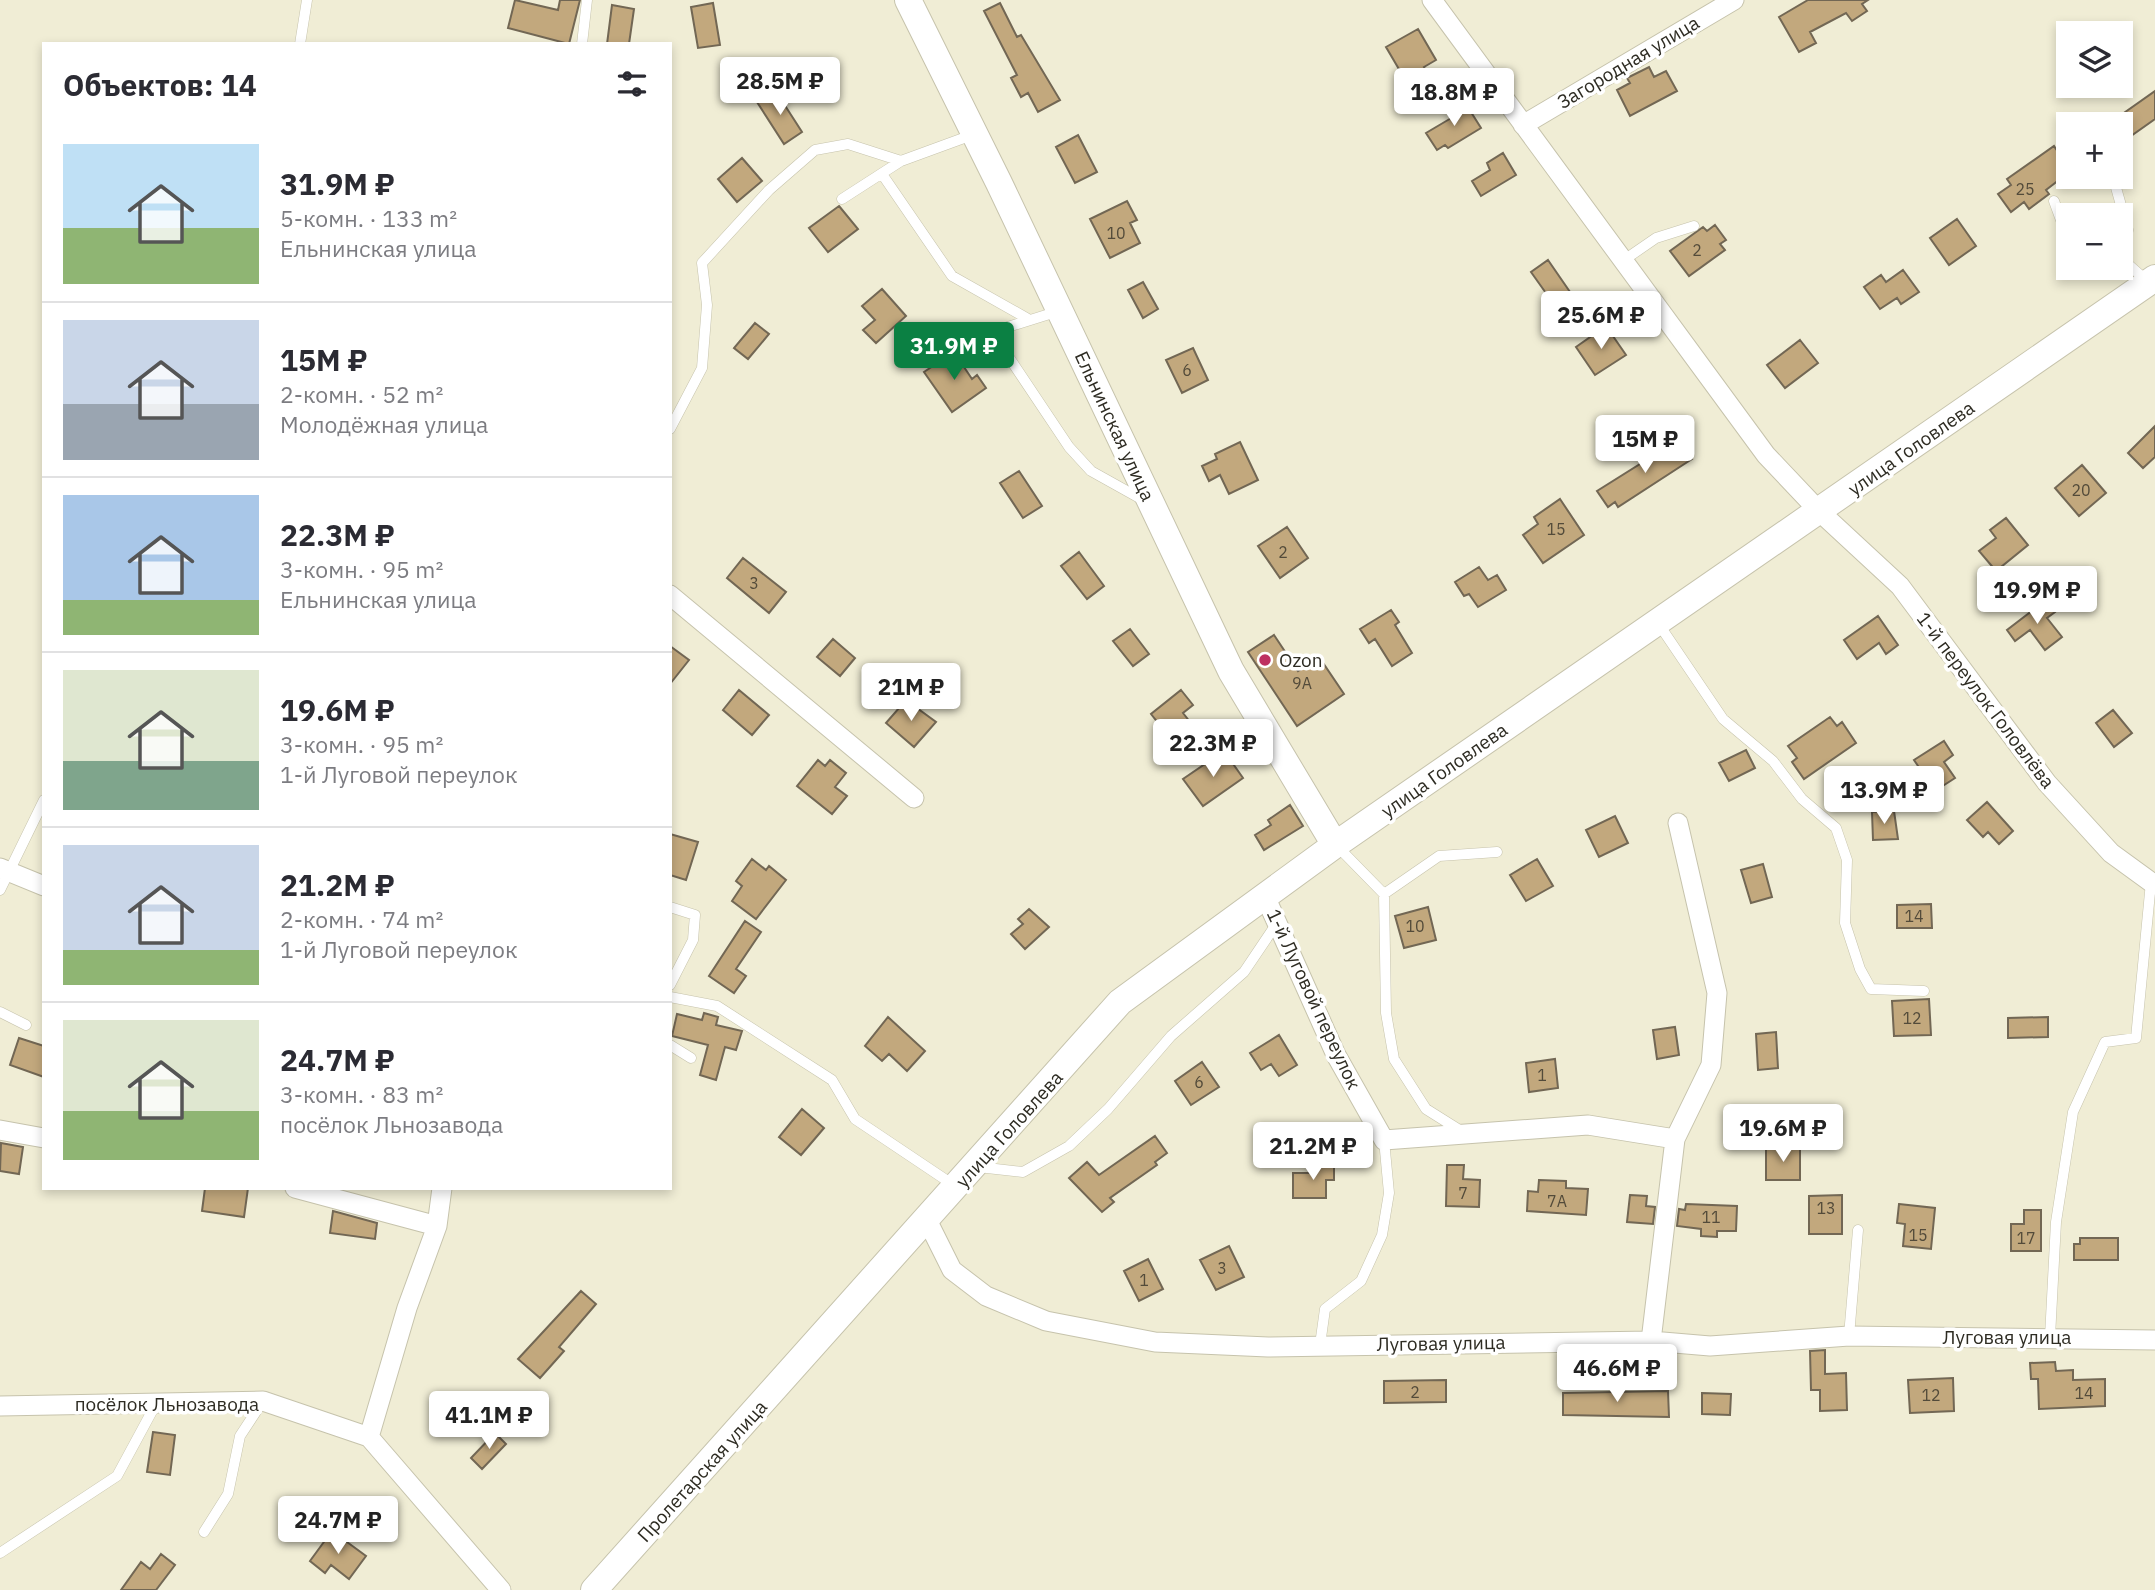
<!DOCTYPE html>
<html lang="ru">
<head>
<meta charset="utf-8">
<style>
  :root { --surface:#fff; --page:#f2f2f3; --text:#2b2b33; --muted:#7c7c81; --line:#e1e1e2; --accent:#0b8043 }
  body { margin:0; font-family:"IBM Plex Sans",sans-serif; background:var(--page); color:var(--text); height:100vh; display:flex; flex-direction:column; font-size:26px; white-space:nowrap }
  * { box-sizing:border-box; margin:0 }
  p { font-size:23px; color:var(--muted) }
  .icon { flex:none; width:38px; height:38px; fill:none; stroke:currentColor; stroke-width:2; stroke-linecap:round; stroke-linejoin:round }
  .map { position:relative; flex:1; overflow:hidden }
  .sheet { position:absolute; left:42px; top:42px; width:630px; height:1148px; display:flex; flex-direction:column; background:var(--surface); border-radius:0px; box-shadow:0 4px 10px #0003 }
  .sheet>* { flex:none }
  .controls { position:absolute; left:2056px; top:21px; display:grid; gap:14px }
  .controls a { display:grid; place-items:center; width:77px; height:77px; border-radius:0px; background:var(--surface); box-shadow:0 4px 10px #0003; font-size:35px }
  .price { position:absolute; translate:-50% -60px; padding:0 16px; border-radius:7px; background:#fff; color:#222; font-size:23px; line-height:46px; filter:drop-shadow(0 2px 4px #0008) }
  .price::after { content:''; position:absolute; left:50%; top:42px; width:21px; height:16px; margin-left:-10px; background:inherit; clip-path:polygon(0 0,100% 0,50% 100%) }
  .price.selected { background:var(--accent); color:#fff }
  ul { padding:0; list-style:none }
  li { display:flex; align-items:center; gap:21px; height:175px; padding:0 21px }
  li+li { border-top:2px solid var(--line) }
  li span { display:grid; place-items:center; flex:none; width:196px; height:140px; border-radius:0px; color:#555 }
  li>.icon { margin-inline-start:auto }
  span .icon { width:84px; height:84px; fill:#fffc; stroke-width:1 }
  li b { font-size:30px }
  h2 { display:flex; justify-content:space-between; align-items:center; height:84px; padding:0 21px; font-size:30px }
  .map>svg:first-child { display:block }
</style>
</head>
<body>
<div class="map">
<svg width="2155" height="1590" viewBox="0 0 2155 1590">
  <rect width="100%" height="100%" fill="#f0edd5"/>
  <path fill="#c2a87d" stroke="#726754" stroke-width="2" d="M515 0 558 10 560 0H580L569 44 508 28Z
    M1808 0H1868L1862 4 1867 11 1852 21 1846 13 1810 32 1816 43 1799 52 1779 17Z
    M713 3 720 45 698 48 691 7Z
    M1000 3 1017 37 1021 35 1060 100 1038 112 1028 93 1021 97 1011 78 1017 75 984 11Z
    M612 5 634 9 629 44H607Z
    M1418 29 1436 60 1424 67 1430 77 1410 88 1386 47Z
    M1649 67 1654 77 1666 71 1677 91 1630 116 1617 90 1630 83 1627 78Z
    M775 90 802 132 784 144 757 102Z
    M2155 91V119L2121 143V115Z
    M1464 101 1481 128 1448 148 1445 145 1437 150 1426 133 1453 117 1449 110Z
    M1078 135 1097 172 1075 183 1056 147Z
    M2068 140V173L2046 190 2049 194 2029 209 2024 202 2011 212 1998 194 2011 185 2007 179 2054 146 2056 149Z
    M1503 153 1516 175 1481 196 1472 181 1490 170 1487 163Z
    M742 158 762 181 737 202 718 179Z
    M1127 201 1137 220 1130 223 1140 243 1110 258 1090 219Z
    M839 206 858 229 828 252 809 228Z
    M1957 219 1976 246 1949 265 1930 238Z
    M1715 225 1726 240 1720 244 1725 250 1689 276 1670 251 1703 227 1707 231Z
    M1548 260 1570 292 1553 303 1531 272Z
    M1903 270 1919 292 1901 304 1897 298 1880 309 1864 287 1881 275 1886 282Z
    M1143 282 1158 309 1143 318 1128 290Z
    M882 289 906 316 876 343 863 330 875 320 862 306Z
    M755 323 769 334 748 359 734 348Z
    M1606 326 1626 355 1595 375 1576 347Z
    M1800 340 1818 363 1785 388 1767 365Z
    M1193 348 1208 380 1182 393 1166 360Z
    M954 352 972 379 977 375 986 388 952 412 924 372Z
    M2155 426V457L2143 468 2128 453Z
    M1680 439 1692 459 1618 507 1615 502 1608 507 1597 491Z
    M1240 442 1258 480 1229 494 1220 475 1209 481 1202 466 1217 459 1215 454Z
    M2082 465 2106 493 2079 516 2055 488Z
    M1019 471 1042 506 1023 518 1000 483Z
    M1560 499 1584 535 1543 563 1523 535 1538 524 1534 517Z
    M2006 518 2028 545 1996 571 1979 551 1996 538 1990 530Z
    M1287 527 1308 558 1280 578 1258 546Z
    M1079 552 1104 586 1087 599 1061 566Z
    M743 558 786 592 769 613 727 578Z
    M1479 567 1488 580 1497 575 1506 590 1478 607 1469 594 1464 596 1455 582Z
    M2046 600 2055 612 2047 618 2062 637 2045 650 2030 630 2015 641 2007 630Z
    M1391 610 1399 622 1395 625 1412 653 1392 666 1375 639 1369 643 1360 629Z
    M1878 616 1898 645 1886 654 1879 643 1857 659 1844 640Z
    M1130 629 1149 654 1133 666 1113 641Z
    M1274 635 1298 671 1319 657 1344 694 1297 726 1248 652Z
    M833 639 855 658 840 676 817 657Z
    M670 646 689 660 670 684Z
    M739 690 769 715 752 735 723 710Z
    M1181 690 1193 705 1183 713 1194 727 1174 743 1151 714Z
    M906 700 936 722 914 747 886 723Z
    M2113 710 2132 733 2114 747 2096 723Z
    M1830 717 1837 726 1842 722 1856 743 1804 779 1792 762 1797 758 1788 746Z
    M1944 741 1953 755 1944 762 1955 778 1935 791 1914 760Z
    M1746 750 1755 768 1729 781 1719 763Z
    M1224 751 1243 778 1203 806 1183 779Z
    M818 760 825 766 830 760 846 773 835 787 847 796 832 814 797 786Z
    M1987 802 2013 831 1999 844 1988 832 1983 837 1967 820Z
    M1290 805 1303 826 1264 850 1255 835 1271 825 1268 820Z
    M1894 811 1898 839 1873 840 1872 812Z
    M1615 816 1628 843 1599 857 1586 830Z
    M670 834 698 842 686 880 670 875Z
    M752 859 766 870 769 866 786 880 756 919 732 901 742 886 736 881Z
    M1537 859 1553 886 1526 901 1510 875Z
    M1763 864 1772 897 1751 903 1741 870Z
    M1931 904 1932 928H1897V905Z
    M1428 907 1436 940 1404 948 1395 916Z
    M1029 909 1049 927 1025 949 1011 934 1023 924 1018 919Z
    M745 921 761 932 736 969 746 976 734 993 709 976Z
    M1929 999 1931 1035 1894 1036 1892 1001Z
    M704 1013 718 1017 716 1025 742 1031 736 1050 725 1047 716 1080 700 1075 708 1045 672 1036 677 1014 702 1020Z
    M888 1017 925 1051 907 1071 889 1054 882 1061 865 1046Z
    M2048 1017V1037L2008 1038V1018Z
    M1675 1027 1679 1055 1657 1059 1653 1030Z
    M1776 1032 1778 1068 1758 1070 1756 1034Z
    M1279 1035 1297 1065 1279 1076 1271 1064 1261 1070 1250 1053Z
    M19 1038 44 1046V1077L10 1065Z
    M1555 1059 1558 1088 1529 1092 1526 1063Z
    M1202 1062 1219 1087 1191 1105 1175 1081Z
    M802 1109 824 1128 801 1155 779 1137Z
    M1155 1136 1167 1153 1155 1162 1157 1165 1110 1198 1114 1202 1102 1212 1069 1178 1087 1162 1099 1175Z
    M1 1143 23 1147 19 1174 0 1171Z
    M1766 1149H1800V1180H1766Z
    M1334 1163V1180H1326V1198H1293V1173H1313V1164Z
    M1447 1165H1464L1463 1179 1480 1180 1479 1207 1446 1206Z
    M1539 1180 1566 1181V1188L1588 1189 1586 1215 1527 1211 1528 1191 1538 1192Z
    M205 1188H248L244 1217 202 1211Z
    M1630 1195 1647 1196 1646 1206 1655 1207 1653 1224 1627 1222Z
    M1842 1195V1234H1809V1196Z
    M1686 1204 1737 1206 1736 1231H1717V1237L1701 1236V1229L1677 1226 1679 1209 1685 1210Z
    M1899 1204 1935 1208 1931 1249 1903 1246 1905 1224 1897 1223Z
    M2024 1210H2041V1251H2011V1224H2024Z
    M333 1211 377 1223 375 1239 330 1233Z
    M2080 1238H2118V1260H2074V1244H2080Z
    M1229 1246 1244 1277 1216 1290 1200 1260Z
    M1148 1259 1163 1289 1139 1301 1124 1271Z
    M581 1291 596 1304 559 1347 564 1351 540 1378 518 1359Z
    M1825 1350V1374L1846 1373 1847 1410 1820 1411V1390H1811L1810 1351Z
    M2055 1362 2056 1371 2073 1370V1380L2105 1379V1406L2039 1409 2038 1379H2031L2030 1363Z
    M1953 1378 1954 1411 1910 1413 1908 1380Z
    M1446 1380V1402L1384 1403V1381Z
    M1668 1391 1669 1417 1563 1415V1393Z
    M1702 1393 1731 1394 1730 1415 1702 1414Z
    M153 1432 175 1435 170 1475 147 1472Z
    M495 1433 506 1444 482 1469 471 1458Z
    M332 1531 366 1556 349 1579 331 1565 325 1573 310 1561Z
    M161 1554 175 1565 156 1590H121L141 1562 150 1569Z"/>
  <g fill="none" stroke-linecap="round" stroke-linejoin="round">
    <defs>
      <path id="service" d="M300 44 307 0
        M582 44 587 0
        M882 174 952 276 1030 320
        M2113 177 2128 230 2122 258
        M842 199 901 161
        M2054 201 2068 239
        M2121 258 2148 282
        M1624 260 1656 238 1694 226
        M992 332 1069 447 1091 471 1143 500
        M962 349 992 332 1059 311
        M670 429 702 368 707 305 702 263 769 190 815 150 848 144 901 161 972 135
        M1658 623 1723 719 1773 761 1802 799 1836 828 1847 860 1845 923 1860 969 1871 989 1924 991
        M1338 847 1384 894
        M0 890 44 800
        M670 907 695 915 693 940 670 985
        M670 997 717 1006 832 1080 855 1119 955 1186
        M0 1012 26 1025
        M670 1045 691 1058
        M1461 1131 1426 1109 1394 1059 1386 1013 1384 894 1439 856 1497 852
        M978 1167 1023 1172 1069 1146 1108 1109 1171 1036 1244 972 1277 923
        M1849 1336 1858 1230
        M2050 1337 2056 1222 2073 1112 2105 1042 2136 1038 2151 882
        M1320 1345 1325 1309 1361 1281 1382 1235 1389 1193 1384 1140
        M204 1532 228 1494 240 1436 263 1401
        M0 1553 117 1476 157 1402"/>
      <path id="minor" d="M1432 0 1766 455 1819 511 1900 586 2047 783 2111 853 2155 885
        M1523 125 1734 0
        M670 595 914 798
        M0 868 44 886
        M1265 896 1336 1055 1384 1140 1588 1125 1675 1139
        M0 1130 44 1138
        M295 1188 437 1226
        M442 1188 437 1226 407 1308 369 1437 501 1590
        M927 1220 952 1270 986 1296 1046 1321 1155 1342 1268 1347 1651 1341 1710 1346 1849 1336 2155 1340
        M1651 1341 1675 1139 1711 1065 1717 993 1678 823
        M0 1406 263 1401 369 1437"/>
      <path id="secondary" d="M908 0 999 183 1231 671 1335 845
        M594 1590 1120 1002 1335 845 2155 278"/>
    </defs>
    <use href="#service" stroke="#c6c3ac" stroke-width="11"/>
    <use href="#minor" stroke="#c6c3ac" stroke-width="21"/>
    <use href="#secondary" stroke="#c6c3ac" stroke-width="28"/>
    <use href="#service" stroke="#fff" stroke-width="10"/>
    <use href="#minor" stroke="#fff" stroke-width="19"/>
    <use href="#secondary" stroke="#fff" stroke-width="26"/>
  </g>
  <circle fill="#be3061" stroke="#fff" stroke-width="2.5" cx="1265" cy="660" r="7"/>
  <g text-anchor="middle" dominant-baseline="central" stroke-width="7" stroke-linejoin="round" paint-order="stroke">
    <g font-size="16" fill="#534b3a">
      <text x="2025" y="189">25</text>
      <text x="1116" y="233">10</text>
      <text x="1697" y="250">2</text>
      <text x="1187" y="370">6</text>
      <text x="2081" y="490">20</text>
      <text x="1556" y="529">15</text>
      <text x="1283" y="552">2</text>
      <text x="754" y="583">3</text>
      <text x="1302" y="683">9А</text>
      <text x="1914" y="916">14</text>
      <text x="1415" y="926">10</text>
      <text x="1912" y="1018">12</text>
      <text x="1542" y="1075">1</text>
      <text x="1199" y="1082">6</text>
      <text x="1463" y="1193">7</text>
      <text x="1557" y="1201">7А</text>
      <text x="1826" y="1208">13</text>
      <text x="1711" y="1217">11</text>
      <text x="1918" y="1235">15</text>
      <text x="2026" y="1238">17</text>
      <text x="1222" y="1268">3</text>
      <text x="1144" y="1280">1</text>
      <text x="1415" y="1392">2</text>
      <text x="2084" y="1393">14</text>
      <text x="1931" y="1395">12</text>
    </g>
    <g font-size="19" fill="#2e2c23" stroke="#fff">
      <text transform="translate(1628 62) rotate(-31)">Загородная улица</text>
      <text transform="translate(1115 426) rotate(65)">Ельнинская улица</text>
      <text transform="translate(1911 448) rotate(-35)">улица Головлева</text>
      <text transform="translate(1986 700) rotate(53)">1-й переулок Головлёва</text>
      <text transform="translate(1444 770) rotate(-35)">улица Головлева</text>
      <text transform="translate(1314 999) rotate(65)">1-й Луговой переулок</text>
      <text transform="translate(1009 1129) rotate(-48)">улица Головлева</text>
      <text x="2007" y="1337">Луговая улица</text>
      <text transform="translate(1441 1343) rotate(-1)">Луговая улица</text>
      <text x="167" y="1404">посёлок Льнозавода</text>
      <text transform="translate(702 1471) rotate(-48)">Пролетарская улица</text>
    </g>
    <g font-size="19" fill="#2e2c23" stroke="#fff" text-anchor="start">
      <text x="1279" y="660">Ozon</text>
    </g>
  </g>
</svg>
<div class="controls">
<a><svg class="icon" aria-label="layers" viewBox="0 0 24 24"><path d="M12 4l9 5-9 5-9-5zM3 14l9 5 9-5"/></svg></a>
<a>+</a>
<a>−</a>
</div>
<b class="price" style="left:780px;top:117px">28.5M ₽</b>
<b class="price" style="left:1454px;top:128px">18.8M ₽</b>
<b class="price" style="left:1601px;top:351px">25.6M ₽</b>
<b class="price selected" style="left:954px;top:382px">31.9M ₽</b>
<b class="price" style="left:1645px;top:475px">15M ₽</b>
<b class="price" style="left:2037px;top:626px">19.9M ₽</b>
<b class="price" style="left:911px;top:723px">21M ₽</b>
<b class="price" style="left:1213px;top:779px">22.3M ₽</b>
<b class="price" style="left:1884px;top:826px">13.9M ₽</b>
<b class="price" style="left:1783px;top:1164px">19.6M ₽</b>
<b class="price" style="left:1313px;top:1182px">21.2M ₽</b>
<b class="price" style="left:1617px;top:1404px">46.6M ₽</b>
<b class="price" style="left:489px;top:1451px">41.1M ₽</b>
<b class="price" style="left:338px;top:1556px">24.7M ₽</b>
<section class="sheet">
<h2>Объектов: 14<svg class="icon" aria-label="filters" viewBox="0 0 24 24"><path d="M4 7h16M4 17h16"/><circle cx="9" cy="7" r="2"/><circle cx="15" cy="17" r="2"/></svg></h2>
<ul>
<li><span style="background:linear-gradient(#bfe0f5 60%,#8fb573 0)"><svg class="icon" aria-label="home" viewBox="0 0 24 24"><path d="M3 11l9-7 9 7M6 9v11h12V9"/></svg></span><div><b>31.9M ₽</b><p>5-комн. · 133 m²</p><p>Ельнинская улица</p></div></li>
<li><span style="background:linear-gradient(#c9d6e8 60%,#9aa5b1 0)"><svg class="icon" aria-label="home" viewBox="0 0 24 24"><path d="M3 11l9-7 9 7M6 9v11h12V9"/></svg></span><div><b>15M ₽</b><p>2-комн. · 52 m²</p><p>Молодёжная улица</p></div></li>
<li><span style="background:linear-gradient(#a9c7e8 75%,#8fb573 0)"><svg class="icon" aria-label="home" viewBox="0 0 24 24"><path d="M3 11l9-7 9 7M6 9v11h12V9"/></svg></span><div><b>22.3M ₽</b><p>3-комн. · 95 m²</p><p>Ельнинская улица</p></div></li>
<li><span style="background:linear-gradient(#dfe7d0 65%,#7fa58c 0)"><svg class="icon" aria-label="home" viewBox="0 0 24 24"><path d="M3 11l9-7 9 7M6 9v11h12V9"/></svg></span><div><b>19.6M ₽</b><p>3-комн. · 95 m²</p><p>1-й Луговой переулок</p></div></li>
<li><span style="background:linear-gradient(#c9d6e8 75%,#8fb573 0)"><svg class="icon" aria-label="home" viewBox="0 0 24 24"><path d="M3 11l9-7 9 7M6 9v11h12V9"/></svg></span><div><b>21.2M ₽</b><p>2-комн. · 74 m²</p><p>1-й Луговой переулок</p></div></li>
<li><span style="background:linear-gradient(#dfe7d0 65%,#8fb573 0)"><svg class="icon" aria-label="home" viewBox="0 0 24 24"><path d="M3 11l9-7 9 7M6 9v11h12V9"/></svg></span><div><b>24.7M ₽</b><p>3-комн. · 83 m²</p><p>посёлок Льнозавода</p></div></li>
</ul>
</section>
</div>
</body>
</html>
